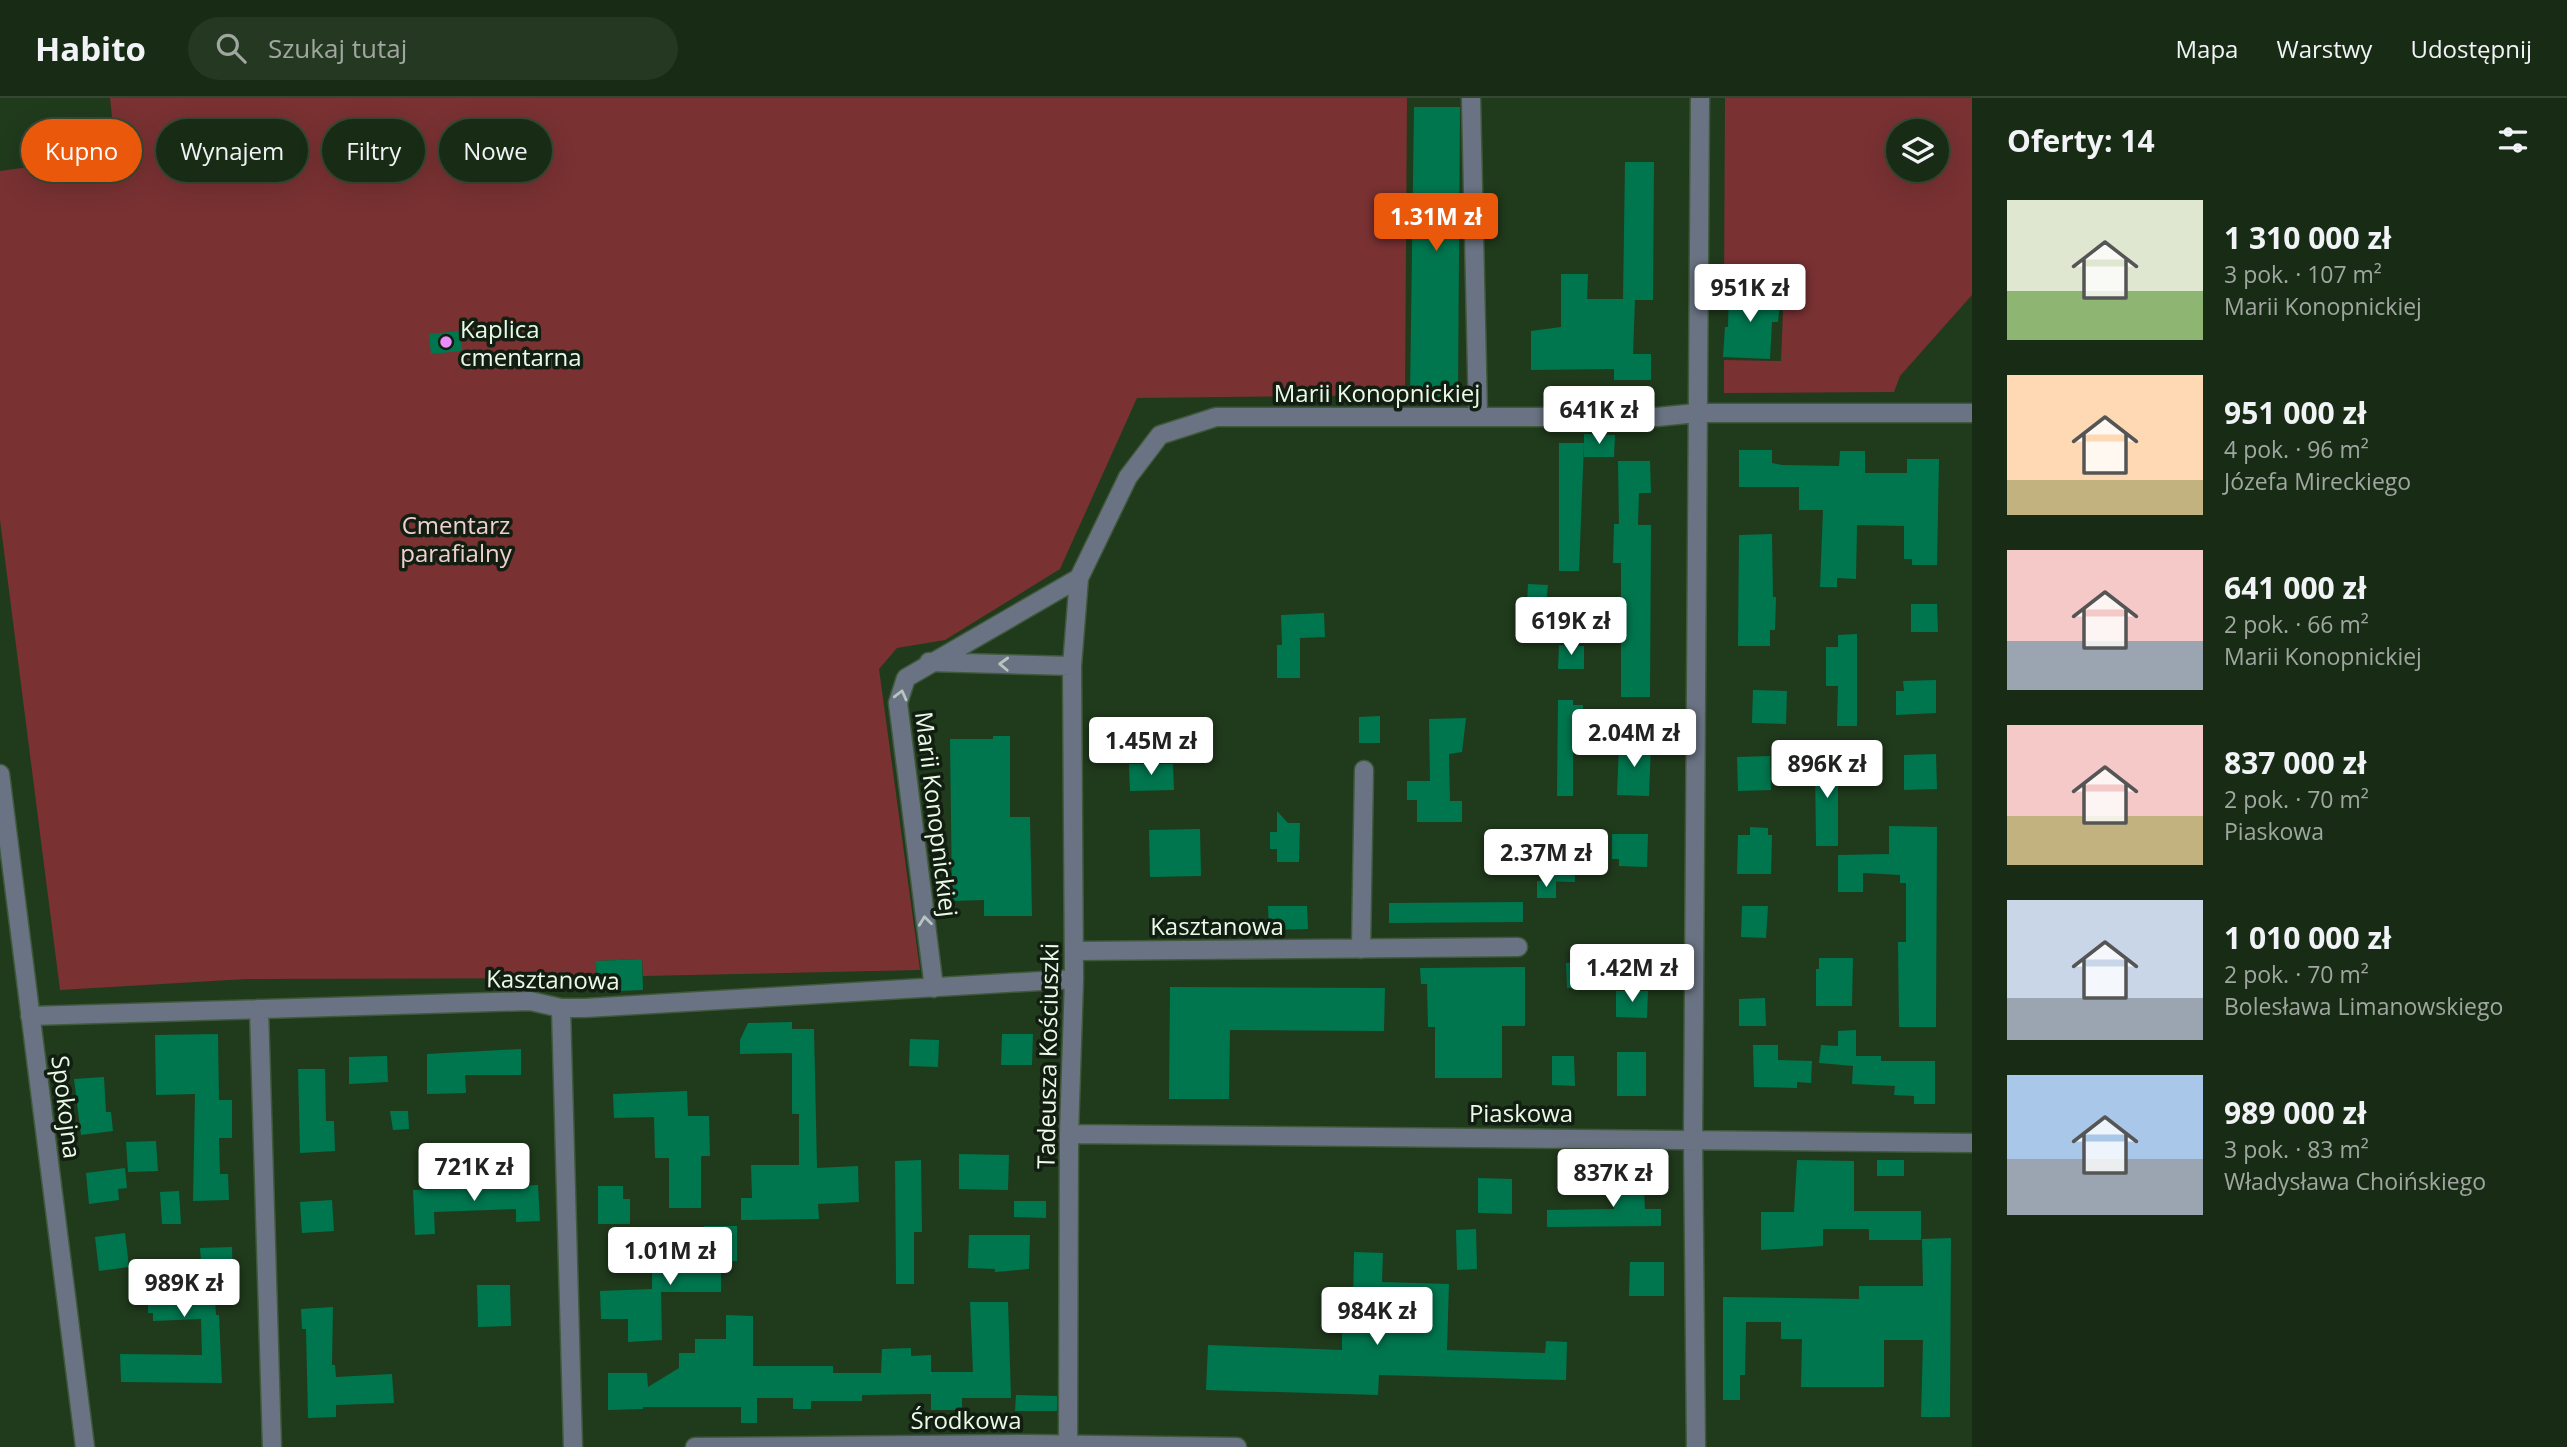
<!DOCTYPE html>
<html lang="pl">
<head>
<meta charset="utf-8">
<style>
  :root { --surface:#182c15; --page:#253822; --text:#f1f3f6; --muted:#9fa7a0; --line:#364834; --accent:#ea580c }
  body { margin:0; font-family:"Open Sans",sans-serif; background:var(--page); color:var(--text); height:100vh; display:flex; flex-direction:column; font-size:26px; white-space:nowrap }
  * { box-sizing:border-box; margin:0 }
  p { font-size:23px; color:var(--muted) }
  .icon { flex:none; width:38px; height:38px; fill:none; stroke:currentColor; stroke-width:2; stroke-linecap:round; stroke-linejoin:round }
  .map { position:relative; flex:1; overflow:hidden }
  .drawer { display:flex; flex-direction:column; background:var(--surface); width:595px }
  .drawer>* { flex:none }
  .guide { position:absolute; left:21px; top:21px; width:665px; height:63px; display:flex; gap:14px }
  .buttons { position:absolute; left:1886px; top:21px; display:grid; gap:14px }
  .buttons a { display:grid; place-items:center; width:63px; height:63px; border-radius:50%; background:var(--surface); box-shadow:0 7px 28px #0002,0 0 0 2px var(--line); font-size:35px }
  .price { position:absolute; translate:-50% -60px; padding:0 16px; border-radius:7px; background:#fff; color:#222; font-size:23px; line-height:46px; filter:drop-shadow(0 2px 4px #0008) }
  .price::after { content:''; position:absolute; left:50%; top:42px; width:21px; height:16px; margin-left:-10px; background:inherit; clip-path:polygon(0 0,100% 0,50% 100%) }
  .price.on { background:var(--accent); color:#fff }
  ul { padding:0; list-style:none }
  li { display:flex; align-items:center; gap:21px; height:175px; padding:0 35px }
  li span { display:grid; place-items:center; flex:none; width:196px; height:140px; border-radius:0px; color:#555 }
  li>.icon { margin-inline-start:auto }
  span .icon { width:84px; height:84px; fill:#fffc; stroke-width:1 }
  li b { font-size:30px }
  h2 { display:flex; justify-content:space-between; align-items:center; height:84px; padding:0 35px; font-size:30px }
  .chip { padding:0 24px; border-radius:32px; background:var(--surface); box-shadow:0 7px 28px #0002,0 0 0 2px var(--line); font-size:24px; line-height:63px }
  .chip.on { background:var(--accent); color:#fff }
  header { display:flex; align-items:center; gap:42px; box-sizing:border-box; height:98px; padding:0 35px; background:var(--surface); border-bottom:2px solid var(--line) }
  header strong { font-size:33px }
  nav { display:flex; gap:38px; margin-inline-start:auto; font-size:24px }
  .search { width:490px; height:63px; background:var(--page); display:flex; align-items:center; gap:18px; box-sizing:border-box; padding:0 24px; border-radius:38px; color:var(--muted); font-size:26px }
  main { display:flex; flex:1; min-height:0 }
  .map>svg:first-child { display:block }
</style>
</head>
<body>
<header>
<strong>Habito</strong>
<div class="search"><svg class="icon" aria-label="search" viewBox="0 0 24 24"><circle cx="10" cy="10" r="6"/><path d="M15 15l6 6"/></svg>Szukaj tutaj</div>
<nav><a>Mapa</a><a>Warstwy</a><a>Udostępnij</a></nav>
</header>
<main>
<div class="map">
<svg width="1972" height="1349" viewBox="0 0 1972 1349">
  <rect width="100%" height="100%" fill="#203a1c"/>
  <path fill="#793132" fill-rule="evenodd" d="M110 0H1407L1405 297 1137 300 1060 471 945 542 897 550 879 571 920 872 643 878 642 861 596 863V880L247 881 60 892 0 422V73L116 57Z
    M1725 0H1972V197L1900 278 1894 294 1724 295V262L1781 263 1784 189 1724 188ZM1899 33H1937V72H1899Z"/>
  <path fill="#00764e" d="M1414 9H1460L1458 300 1410 299Z
    M1625 64H1654L1653 202H1635L1633 256H1651V282H1614V271L1531 272V233L1561 229V176H1588L1587 201H1623Z
    M1729 189 1756 190V197L1781 196 1778 224H1772L1770 261 1723 259 1725 229H1728Z
    M460 233 462 253 431 256 429 236Z
    M1584 336 1615 337 1614 359H1584Z
    M1559 345H1584L1579 473H1559Z
    M1739 352H1772V365L1782 367 1839 368 1840 353H1865V375H1907V361H1939L1937 467H1912V461H1904V428L1857 427 1856 481 1837 480V489H1820L1823 412H1799V389H1739Z
    M1618 363H1650L1651 395H1639L1638 427H1651L1650 599H1621V465H1613L1614 426H1619Z
    M1772 436 1773 499H1776L1775 532H1770V548H1738L1739 437Z
    M1528 486 1548 487 1546 507 1527 505Z
    M1911 506H1937L1938 534H1911Z
    M1324 515 1325 539 1300 540V580H1277V547H1282L1281 517Z
    M1857 536V628H1837L1838 588H1826V549H1838V537Z
    M1559 547 1584 548V571H1558Z
    M1936 582V615L1896 617V593H1904L1903 583Z
    M1753 592 1787 593 1786 626 1752 625Z
    M1558 602H1573V607H1583V614H1593L1592 634H1577V647H1573V698H1557Z
    M1380 618V645H1359V619Z
    M1466 620 1462 654 1449 656 1450 703H1462V724H1417V702H1407V683H1430L1429 621Z
    M993 638H1010V719H1030L1032 818H984V802L952 803 950 641H993Z
    M1619 645 1651 646 1649 698 1617 697Z
    M1838 656V748H1816L1815 665 1818 657Z
    M1936 656 1937 691 1904 692V657Z
    M1770 658 1771 692 1738 693 1737 659Z
    M1129 666H1173L1174 692 1130 693Z
    M1277 713 1288 725H1300L1299 764H1277V751H1270V734H1277Z
    M1889 728 1937 729 1936 929H1899L1898 844H1906V785H1900V777L1863 775V794H1838V757L1889 756Z
    M1750 729 1768 730V737H1772L1771 776H1737L1738 737H1750Z
    M1200 731 1201 778 1150 779 1149 732Z
    M1612 736H1648L1647 769 1619 768V761H1612Z
    M1556 752H1575V784L1541 783 1542 762H1556Z
    M1537 783H1556V800H1537Z
    M1523 804V824L1389 825V805Z
    M1268 808H1307L1308 831 1269 832Z
    M1742 808H1768L1766 840 1741 839Z
    M1819 860H1853L1852 908H1816V871H1819Z
    M642 861 643 892 597 894 596 863Z
    M1587 864V889L1567 890 1566 865Z
    M1525 869V928H1502V980H1435V929H1428L1427 886H1421L1420 870Z
    M1170 889 1385 890 1384 933 1230 932 1229 1001H1169Z
    M1616 893H1648L1647 920 1616 919Z
    M1765 900 1766 928H1739V901Z
    M792 924V931H814L817 1070 858 1068 859 1104 818 1106 819 1121 741 1122V1100H752L751 1067H799V1016H792V955L740 956V942L748 925Z
    M1856 932V958H1881V963H1935V1006H1914V998L1894 997 1895 988 1852 986 1853 968 1819 965 1821 947 1838 948V933Z
    M218 936 219 1002H232V1040H219L220 1076H228L229 1102 193 1103 195 996 156 997 155 937Z
    M1002 936H1033L1032 967H1001Z
    M910 941 939 942 938 969 909 968Z
    M1753 947H1778V962L1812 963 1811 985 1797 984V990L1754 989Z
    M521 951V977H465L466 995 427 996V956Z
    M1617 954H1646V998H1617Z
    M387 958 388 984 349 986V959Z
    M1552 958H1574L1575 988 1552 987Z
    M298 971H325L326 1023H334L335 1053 300 1055Z
    M104 979 106 1014H111L113 1033 81 1037 74 981Z
    M687 993 688 1018H709L710 1058H701V1110H669V1060H655L654 1019 614 1020 613 996Z
    M390 1013H408L409 1031 393 1032Z
    M156 1043 158 1073 128 1074 126 1044Z
    M959 1056 1009 1057 1008 1092 959 1091Z
    M921 1062 922 1134H914V1186H896L895 1063Z
    M1797 1062 1854 1063V1113H1921V1142H1869V1131H1823V1148L1761 1152V1114H1794Z
    M1877 1062H1904V1078H1877Z
    M125 1070 127 1090 118 1091 119 1102 89 1106 86 1075Z
    M1616 1074 1643 1075 1645 1111H1661V1128L1547 1129V1112L1614 1111Z
    M1478 1080 1512 1081V1116L1478 1115Z
    M538 1087 540 1123 516 1124V1111L434 1114 435 1136 415 1137 413 1092Z
    M598 1088H623V1101H630V1126H598Z
    M179 1093 181 1126H162L160 1094Z
    M332 1102 334 1133 302 1135 300 1104Z
    M1014 1103H1046V1120L1014 1119Z
    M704 1128H737V1163L721 1164V1194H661L662 1242 628 1244V1221H601L600 1193 652 1191V1172H705Z
    M1476 1131 1477 1171 1457 1172 1456 1132Z
    M125 1135 129 1169 99 1173 95 1139Z
    M969 1137H1030L1029 1171 995 1174V1171L968 1170Z
    M1951 1140 1950 1319H1921L1923 1242H1884V1289H1801L1802 1241H1781V1224H1746L1745 1277H1740V1302H1723V1199L1859 1201V1188H1923L1922 1141Z
    M232 1149 233 1184H214L216 1217H219L222 1285 121 1284 120 1256 202 1257 201 1221 153 1223V1215H148V1197H139L137 1174 194 1167 193 1164 201 1163 200 1150Z
    M1354 1154 1383 1155 1382 1184 1449 1186 1447 1252 1545 1255 1546 1243 1567 1244 1566 1282 1379 1277 1378 1297 1206 1292 1208 1247 1342 1252V1208H1353Z
    M1630 1164H1664V1198H1629Z
    M477 1187H510L511 1228 478 1229Z
    M970 1204H1008L1011 1300H962V1312H931V1296L862 1297V1303H811V1311H793V1300H757V1325H741V1309H643V1311L608 1312V1275H647L648 1289 679 1270V1255H695V1241H726V1217L753 1218V1268H833V1275H881L882 1251 911 1250V1258L931 1257V1274H973Z
    M333 1209 332 1267H335L336 1279 392 1276 394 1305 336 1307V1319L308 1320 306 1231H302L301 1211Z
    M1016 1297 1057 1298V1313H1015Z"/>
  <g fill="none" stroke-linecap="round" stroke-linejoin="round">
    <defs>
      <path id="minor" d="M1471 0 1478 318
        M929 564 1072 568
        M0 676 85 1349
        M1361 851 1364 672
        M1074 853 1518 849
        M934 890 898 605 906 580 1079 480
        M561 910 573 1349
        M259 911 272 1349
        M30 918 530 903 561 910H585L1074 881
        M1069 1036 1972 1045
        M695 1349 1028 1346 1237 1349
        M1068 1349 1069 1036 1074 881 1072 568 1079 480 1128 379 1160 337 1216 319H1657L1696 315H1972
        M1696 1349 1693 1040 1700 0"/>
    </defs>
    <use href="#minor" stroke="#40593c" stroke-width="21"/>
    <use href="#minor" stroke="#6a7383" stroke-width="18"/>
  </g>
  <defs><path id="oneway-chevron" d="M-2-3.5L2.5 0L-2 3.5" fill="none" stroke-width="1.6" stroke-linecap="round" stroke-linejoin="round" transform="scale(1.75)"/></defs>
  <g stroke="#b7c4bf">
    <use href="#oneway-chevron" transform="translate(1004 566) rotate(-178)"/>
    <use href="#oneway-chevron" transform="translate(901 597) rotate(-76)"/>
    <use href="#oneway-chevron" transform="translate(925 823) rotate(-97)"/>
  </g>
  <circle fill="#ea8dfc" stroke="#121e11" stroke-width="2.5" cx="446" cy="244" r="7"/>
  <g text-anchor="middle" dominant-baseline="central" stroke-width="7" stroke-linejoin="round" paint-order="stroke">
    <g font-size="24" fill="#eafae7" stroke="#121e11" text-anchor="start">
      <text x="460" y="230">Kaplica<tspan x="460" dy="28">cmentarna</tspan></text>
    </g>
    <g font-size="24" fill="#eafae7" stroke="#121e11">
      <text x="1377" y="294">Marii Konopnickiej</text>
      <text transform="translate(937 716) rotate(83)">Marii Konopnickiej</text>
      <text x="1217" y="827">Kasztanowa</text>
      <text transform="translate(553 881) rotate(1)">Kasztanowa</text>
      <text transform="translate(1047 958) rotate(-89)">Tadeusza Kościuszki</text>
      <text transform="translate(67 1009) rotate(83)">Spokojna</text>
      <text x="1521" y="1014">Piaskowa</text>
      <text x="966" y="1321">Środkowa</text>
    </g>
    <g font-size="24" fill="#efd0cf" stroke="#121e11">
      <text x="456" y="426">Cmentarz<tspan x="456" dy="28">parafialny</tspan></text>
    </g>
  </g>
</svg>
<div class="buttons">
<a><svg class="icon" aria-label="layers" viewBox="0 0 24 24"><path d="M12 4l9 5-9 5-9-5zM3 14l9 5 9-5"/></svg></a>
</div>
<b class="price on" style="left:1436px;top:155px">1.31M zł</b>
<b class="price" style="left:1750px;top:226px">951K zł</b>
<b class="price" style="left:1599px;top:348px">641K zł</b>
<b class="price" style="left:1571px;top:559px">619K zł</b>
<b class="price" style="left:1634px;top:671px">2.04M zł</b>
<b class="price" style="left:1151px;top:679px">1.45M zł</b>
<b class="price" style="left:1827px;top:702px">896K zł</b>
<b class="price" style="left:1546px;top:791px">2.37M zł</b>
<b class="price" style="left:1632px;top:906px">1.42M zł</b>
<b class="price" style="left:474px;top:1105px">721K zł</b>
<b class="price" style="left:1613px;top:1111px">837K zł</b>
<b class="price" style="left:670px;top:1189px">1.01M zł</b>
<b class="price" style="left:184px;top:1221px">989K zł</b>
<b class="price" style="left:1377px;top:1249px">984K zł</b>
<div class="guide">
<a class="chip on">Kupno</a>
<a class="chip">Wynajem</a>
<a class="chip">Filtry</a>
<a class="chip">Nowe</a>
</div>
</div>
<section class="drawer">
<h2>Oferty: 14<svg class="icon" aria-label="filters" viewBox="0 0 24 24"><path d="M4 7h16M4 17h16"/><circle cx="9" cy="7" r="2"/><circle cx="15" cy="17" r="2"/></svg></h2>
<ul>
<li><span style="background:linear-gradient(#dfe7d0 65%,#8fb573 0)"><svg class="icon" aria-label="home" viewBox="0 0 24 24"><path d="M3 11l9-7 9 7M6 9v11h12V9"/></svg></span><div><b>1 310 000 zł</b><p>3 pok. · 107 m²</p><p>Marii Konopnickiej</p></div></li>
<li><span style="background:linear-gradient(#ffd9b3 75%,#c2b280 0)"><svg class="icon" aria-label="home" viewBox="0 0 24 24"><path d="M3 11l9-7 9 7M6 9v11h12V9"/></svg></span><div><b>951 000 zł</b><p>4 pok. · 96 m²</p><p>Józefa Mireckiego</p></div></li>
<li><span style="background:linear-gradient(#f6c9c9 65%,#9aa5b1 0)"><svg class="icon" aria-label="home" viewBox="0 0 24 24"><path d="M3 11l9-7 9 7M6 9v11h12V9"/></svg></span><div><b>641 000 zł</b><p>2 pok. · 66 m²</p><p>Marii Konopnickiej</p></div></li>
<li><span style="background:linear-gradient(#f6c9c9 65%,#c2b280 0)"><svg class="icon" aria-label="home" viewBox="0 0 24 24"><path d="M3 11l9-7 9 7M6 9v11h12V9"/></svg></span><div><b>837 000 zł</b><p>2 pok. · 70 m²</p><p>Piaskowa</p></div></li>
<li><span style="background:linear-gradient(#c9d6e8 70%,#9aa5b1 0)"><svg class="icon" aria-label="home" viewBox="0 0 24 24"><path d="M3 11l9-7 9 7M6 9v11h12V9"/></svg></span><div><b>1 010 000 zł</b><p>2 pok. · 70 m²</p><p>Bolesława Limanowskiego</p></div></li>
<li><span style="background:linear-gradient(#a9c7e8 60%,#9aa5b1 0)"><svg class="icon" aria-label="home" viewBox="0 0 24 24"><path d="M3 11l9-7 9 7M6 9v11h12V9"/></svg></span><div><b>989 000 zł</b><p>3 pok. · 83 m²</p><p>Władysława Choińskiego</p></div></li>
</ul>
</section>
</main>
</body>
</html>
